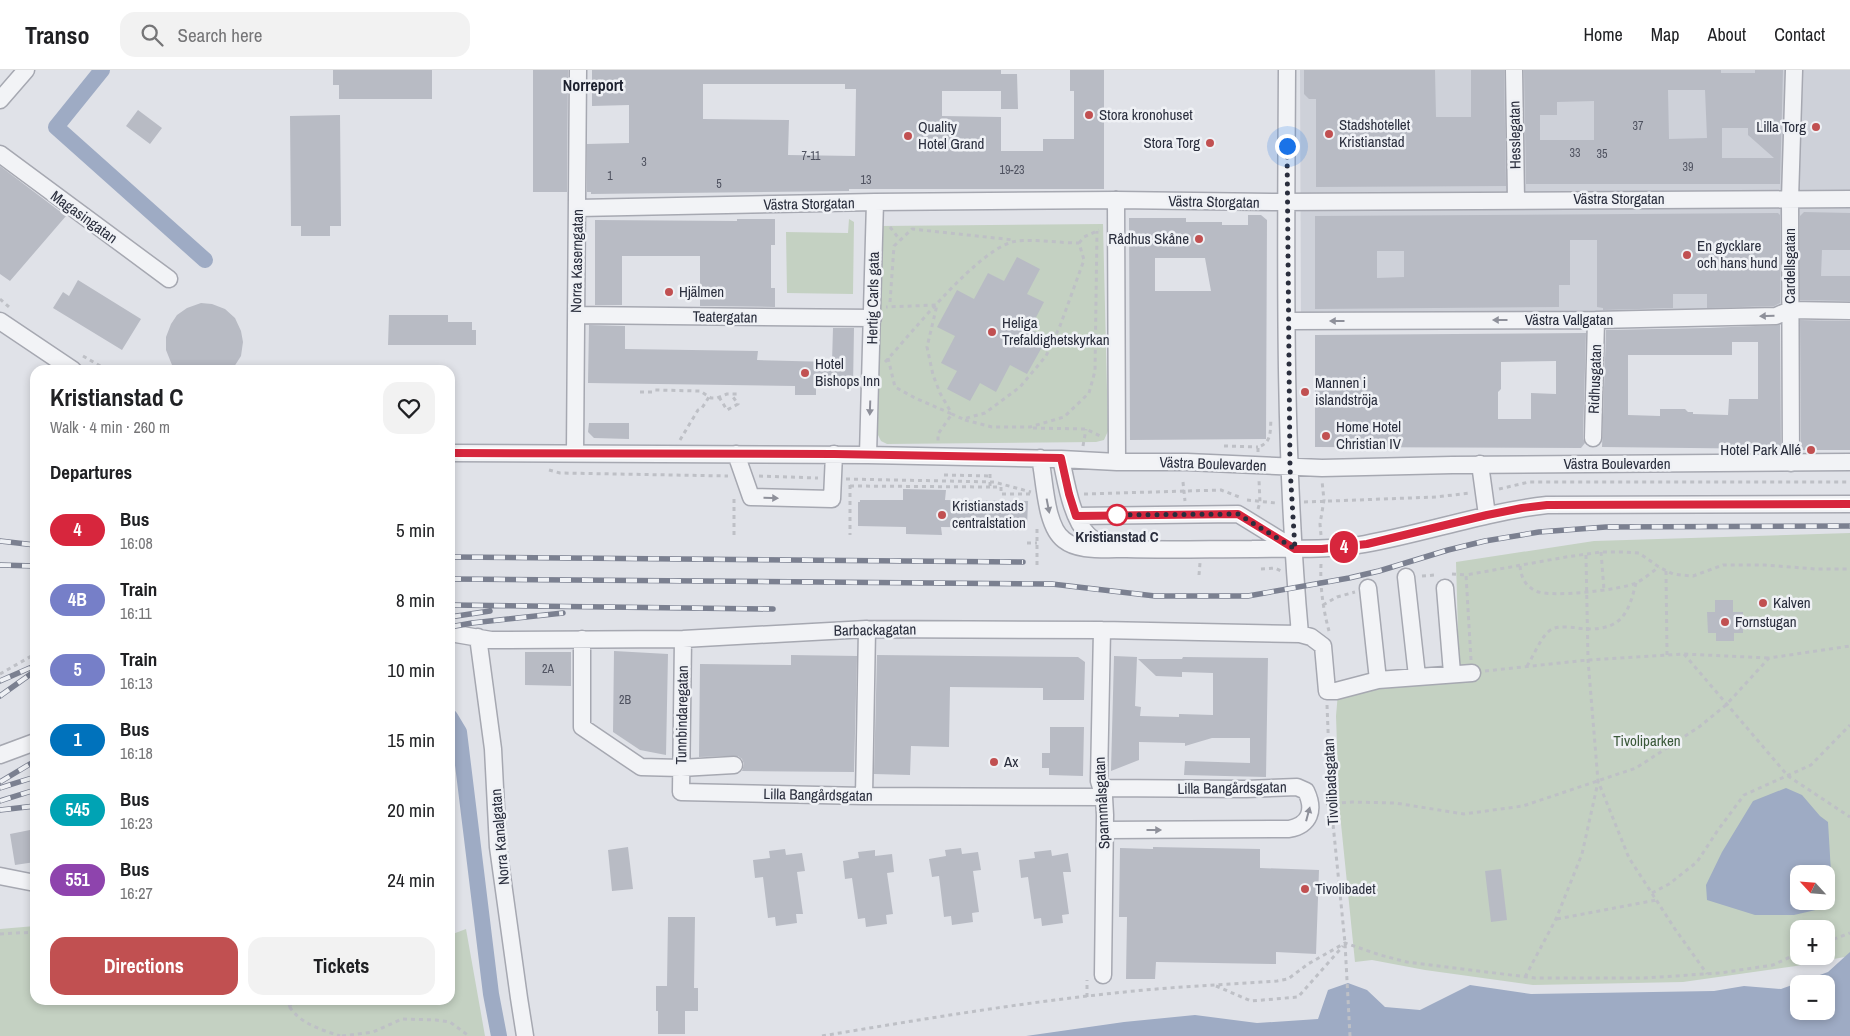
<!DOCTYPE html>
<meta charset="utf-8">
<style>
:root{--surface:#fff;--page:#f2f2f2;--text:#202124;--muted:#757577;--line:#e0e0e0;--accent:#c15051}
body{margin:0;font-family:"Archivo Narrow",sans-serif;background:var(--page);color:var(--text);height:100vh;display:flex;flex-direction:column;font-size:19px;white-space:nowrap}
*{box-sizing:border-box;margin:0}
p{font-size:16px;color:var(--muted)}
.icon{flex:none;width:28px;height:28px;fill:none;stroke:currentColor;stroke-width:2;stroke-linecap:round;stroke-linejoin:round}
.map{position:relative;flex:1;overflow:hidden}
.drawer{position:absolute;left:30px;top:295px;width:425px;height:640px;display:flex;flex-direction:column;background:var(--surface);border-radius:15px;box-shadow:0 2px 8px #0003}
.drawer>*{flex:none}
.badge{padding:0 10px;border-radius:16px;font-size:18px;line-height:32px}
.needle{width:32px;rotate:296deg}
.buttons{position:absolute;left:1790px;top:795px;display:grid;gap:10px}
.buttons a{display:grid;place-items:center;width:45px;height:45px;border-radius:10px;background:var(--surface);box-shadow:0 2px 8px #0003;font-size:25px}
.you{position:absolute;width:25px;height:25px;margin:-12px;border:4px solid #fff;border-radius:50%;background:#1a73e8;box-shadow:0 0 0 8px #1a73e833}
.map>.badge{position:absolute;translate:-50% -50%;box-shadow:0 0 0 2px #fff}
h2{padding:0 20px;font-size:19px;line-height:45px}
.round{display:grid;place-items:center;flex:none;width:52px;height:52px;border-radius:15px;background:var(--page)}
.summary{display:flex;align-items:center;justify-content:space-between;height:85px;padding:0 20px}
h1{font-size:24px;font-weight:800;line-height:38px}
.cta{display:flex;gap:10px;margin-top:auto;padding:10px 20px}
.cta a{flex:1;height:58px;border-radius:15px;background:var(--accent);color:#fff;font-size:20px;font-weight:800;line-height:58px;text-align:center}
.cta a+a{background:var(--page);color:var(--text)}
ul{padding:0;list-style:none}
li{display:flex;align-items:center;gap:15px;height:70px;padding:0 20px}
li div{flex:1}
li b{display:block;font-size:19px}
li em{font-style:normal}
li .badge{min-width:55px;font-weight:700;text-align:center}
header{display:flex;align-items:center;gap:30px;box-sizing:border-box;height:70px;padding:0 25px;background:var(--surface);border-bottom:1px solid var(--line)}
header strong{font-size:24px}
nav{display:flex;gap:28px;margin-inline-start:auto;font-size:18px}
.search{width:350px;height:45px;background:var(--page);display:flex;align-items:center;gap:12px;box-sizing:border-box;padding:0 18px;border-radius:15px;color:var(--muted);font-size:19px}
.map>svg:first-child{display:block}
.built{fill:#ced1d9}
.green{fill:#c4d1c2;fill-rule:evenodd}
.water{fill:#9eabc4;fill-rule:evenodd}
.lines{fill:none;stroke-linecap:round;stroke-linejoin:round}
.canal{stroke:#9eabc4;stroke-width:16}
.building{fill:#b8bbc4;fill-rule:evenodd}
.minor-casing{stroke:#a6a8b1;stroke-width:19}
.path{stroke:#bec0c6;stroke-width:3;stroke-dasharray:4 4;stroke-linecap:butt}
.minor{stroke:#f2f3f6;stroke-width:16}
.rail-casing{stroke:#7b8090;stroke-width:5.5}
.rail{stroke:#eff1f5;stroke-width:4;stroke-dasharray:11;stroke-linecap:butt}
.oneway{fill:#8e909a}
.line-casing{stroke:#fff;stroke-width:11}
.line{stroke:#d7263d;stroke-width:8}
.walk{stroke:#2a2e3d;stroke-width:5;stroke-dasharray:0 9}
.poi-dot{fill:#c15051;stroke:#eff1f5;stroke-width:2}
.stop-dot{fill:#fff;stroke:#d7263d;stroke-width:2.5}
.labels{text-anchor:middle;stroke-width:5;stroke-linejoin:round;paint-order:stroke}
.number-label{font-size:12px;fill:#4e515f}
.poi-label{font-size:15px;fill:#2a2e3d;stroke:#eff1f5;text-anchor:start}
.street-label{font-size:15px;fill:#2a2e3d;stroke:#eff1f5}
.stop-label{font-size:15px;font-weight:bold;fill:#2a2e3d;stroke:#eff1f5}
.park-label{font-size:15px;fill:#3a5839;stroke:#eff1f5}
.neighbourhood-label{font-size:16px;font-weight:bold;fill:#1c202e;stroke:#eff1f5}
</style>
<header>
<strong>Transo</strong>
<div class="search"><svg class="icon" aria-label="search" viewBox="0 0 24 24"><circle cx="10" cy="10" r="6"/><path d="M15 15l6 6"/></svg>Search here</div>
<nav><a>Home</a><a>Map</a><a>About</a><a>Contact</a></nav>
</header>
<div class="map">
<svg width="1850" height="966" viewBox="0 0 1850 966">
<rect width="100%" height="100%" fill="#e0e2e8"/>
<!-- built -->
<path class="built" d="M1300 0H1850V248L1301 251Z"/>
<!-- green -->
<path class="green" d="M849 149 854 152 853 224 787 223 786 162 848 163Z
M1103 154 1108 361 1104 370 1096 372 887 374 881 371 877 363 880 156Z
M1850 463V886L1796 896 1683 912 1533 915 1425 900 1372 890 1355 892 1339 734 1336 646 1339 611 1459 598 1456 492 1594 471ZM1799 804H1826V831H1799ZM1799 859H1826V886H1799Z
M35 856V930H450V865L466 859 485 966H0V859Z"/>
<!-- water -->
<path class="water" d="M1786 718 1802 725 1820 746 1828 752 1833 836 1794 845H1755L1707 830 1706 815 1722 782 1753 731ZM1799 804H1826V831H1799Z
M1850 882V966H1026L1124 952 1195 945 1257 953 1318 949 1328 920 1348 913 1367 920 1385 937 1420 940 1470 915 1531 924 1714 921 1744 916 1781 919 1828 902ZM1799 914H1826V941H1799Z"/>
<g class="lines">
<!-- canal -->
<path class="canal" d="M102 0 56 57 205 190
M450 647 459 662 491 924 499 966"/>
</g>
<!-- building -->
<path class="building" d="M333 0H432V29H339V15H333Z
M533 0H568L567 122H533Z
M592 0H1001V4H1017L1018 39H1001V21H942V46L1001 47V81H1043V69H1074V21H1070V0H1104V119H849V121L591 124V122H587V74L629 73V35L592 36ZM703 14H845V19H856L855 86 788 85 789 50 703 49Z
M1304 0H1435L1436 47H1471V0H1504L1506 116 1316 117V29H1309L1304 24Z
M1524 0H1721V3H1755V0H1783L1780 114H1526ZM1668 20H1705L1707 68 1669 69ZM1594 31V70H1540V45H1557V32ZM1722 58H1748V65L1774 88H1722Z
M138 40 162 58 150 74 126 56Z
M340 45 341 156H330V166H301V156H291L290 46Z
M0 96 66 146 10 211 0 204Z
M1804 142 1850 143V180H1822L1821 206H1850V231L1800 230V146Z
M1778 143 1780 145V233L1774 236 1707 238V224H1673V238L1603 240V238L1597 237V170H1570V215H1559V237L1315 239V146ZM1377 181H1404V207L1377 208Z
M1248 145H1261L1267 150 1266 369 1130 370 1129 148H1186V152H1222V155H1248ZM1155 188H1205L1211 221H1155Z
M737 149H775V175H771V218H775V237L700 236V186H622V235H595V150L737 151Z
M1017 187 1040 199 1027 224 1044 232 1030 259 1047 268 1027 304 1010 295 996 322 980 313 970 331 947 319 957 301 941 293 955 266 937 257 957 220 974 229 988 203 1004 211Z
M78 210 141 249 122 280 53 238 63 222 69 226Z
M201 233 212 234 225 239 235 248 241 261 243 272 241 286 232 300H177L172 295 166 280V267L171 254 177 245 187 238Z
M389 245H448V252H472V260H476V275H388Z
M1800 250 1850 251V380H1801Z
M589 255 625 256V279L758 281 757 290 832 292 833 258H854L853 317H816V325H795V316L588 313Z
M1780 255 1781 379 1602 377 1606 260 1707 258ZM1732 272H1758V329H1729L1728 345 1693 344V342H1688L1685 339H1660V346L1628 345V285H1732Z
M1586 263 1583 368 1585 373 1581 378 1315 377V265ZM1556 291V324L1531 323V349H1498V322L1501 319V292Z
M589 353H629V369L594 368 588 362Z
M903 419 946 420 945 430 1028 431 1027 458 941 457 942 465 906 464V457L858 456V432H860V430H903Z
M1715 530H1733V542H1743V563H1734V571H1716V563H1708L1707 542H1715Z
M614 581 668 584 666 685 640 680 613 662Z
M525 582H571V616L525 615Z
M791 585 857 586 854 702 742 701 744 694 742 689 738 686 699 687 700 594 791 595Z
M877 585 1078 587 1085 592 1084 630H1043V618L950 617 949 677 911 676 910 705 874 704Z
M1114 586 1137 587 1135 636 1141 637 1140 646 1179 647V644L1213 645V603L1182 602V607L1156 606 1138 589H1182L1183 587 1268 588 1266 707 1184 705 1185 691 1250 693V668H1212L1185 676V673L1139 672V690L1111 701Z
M1050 657H1084L1083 706 1049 705V698H1042V683H1050Z
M35 759V792L15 795 10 764Z
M628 777 633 819 612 821 608 780Z
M1153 777 1260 779V798L1319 800 1316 884 1276 882V894L1156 892 1155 909H1126L1127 847H1119L1120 778 1153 779Z
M961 778 962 784 978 782 981 800 973 801 979 842 972 843 973 852 952 855 951 846 944 847 939 806 932 807 929 789 946 786 945 780Z
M785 779 786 785 802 783 805 801 797 802 803 844H796L797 853 776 856 775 847 768 848 763 807 755 808 753 790 770 788 769 781Z
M875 780V786L892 784 894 802 887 803 893 844 886 845 887 854 866 857 865 848 858 849 852 808 845 809 843 791 859 788 858 782Z
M1051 780 1052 786 1068 783 1071 802H1063L1069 844 1062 845 1063 853 1042 856 1041 848 1034 849 1028 807 1021 808 1019 790 1035 788 1034 782Z
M1501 799 1507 850 1491 852 1485 801Z
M668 847H695L694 918H698V941H685V964H658V941H656V916H667Z"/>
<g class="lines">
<defs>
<path id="minor" d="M1287 0C1286 188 1283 377 1300 564
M1514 0 1516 130
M0 30 26 0
M0 84 169 209
M1116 130 1117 392
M578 138 875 132 1116 130 1275 132 1850 129
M576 245 873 248
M0 251 73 300
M1287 251 1596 250 1776 246 1790 240 1850 241
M1593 368 1596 250
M450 383 868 385 1061 389 1117 392H1187L1322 398 1452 395 1850 392
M575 383 578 0
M736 384 751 427 832 429 834 384
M868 385 875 132
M1040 388C1045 410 1045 456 1064 470 1069 474 1078 477 1085 478 1099 480 1113 479 1127 479 1168 480 1210 479 1252 479 1290 478 1327 481 1365 474 1426 463 1485 442 1547 435L1850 434
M1061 389C1066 411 1071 448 1088 465 1093 470 1101 474 1107 478
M1791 393 1790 129 1794 0
M1480 394 1487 445
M1076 446 1238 444 1295 479
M1406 507 1417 606
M1368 518 1378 610
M1445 518 1452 603
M1102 560 1099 711 1104 727 1105 745 1103 905
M450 563 491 570 683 569 867 559 1102 560 1300 564 1311 567 1323 576 1327 621H1336L1378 610 1472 603
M478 567 493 679 498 777 519 928 525 966
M582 569V657L641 697 681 698 734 695
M683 569 681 722 864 726 1104 727
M0 685 35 672
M1101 718 1246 719 1297 717 1306 721C1315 740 1310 755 1289 759L1105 760
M864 726 867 559
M0 806 35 813"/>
</defs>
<!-- minor casing -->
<use href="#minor" class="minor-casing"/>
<!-- path -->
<path class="path" d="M890 157 900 170
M1079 173 1084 167 1099 160
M0 229 9 237
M890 232 894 176 912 159 1014 170
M83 286 107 300
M888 288 895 317 915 328 952 344 938 364V371
M885 292C912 263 981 175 1017 171 1034 169 1061 173 1079 173L1084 190 1060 256 1046 286 1020 317 985 343 963 349 952 344 940 323 933 305 927 277 937 235 886 237
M640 322H652L655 320 700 321 711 328H717L727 324H738
M719 327 727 340 738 334 731 324
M965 350 992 357H1030L1064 347 1089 323 1095 301 1097 161
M1033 358 1086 359 1102 367
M680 370 698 340 702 338 709 327
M1083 376 1086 359
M1224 376 1258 377
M1258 382V377C1272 373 1270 361 1271 349
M549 400 560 403 728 406
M990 404V417H1001V424H1031
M944 405 990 406
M759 406 818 408
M846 409 994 412 1031 422
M1183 412 1185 431
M850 415V465
M850 416 990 417
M1499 419 1529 412H1850
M1084 424 1221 420 1242 428
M734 429V469
M1247 430 1276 433
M1304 432 1436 427 1470 423
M1258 439 1260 432 1259 410
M1321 465 1320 454 1324 430 1322 411
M1027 473H1037
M1601 482 1604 520
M1586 485 1588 590 1598 711 1629 788 1675 859 1707 904
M1321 494C1320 517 1323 539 1329 561
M1037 495V459
M1520 496C1521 507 1525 516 1536 521 1551 528 1620 520 1636 513 1644 509 1652 502 1659 497
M1261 499 1275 498 1281 501
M1666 501 1667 585
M1452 504 1466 505
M1199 505 1200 493
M1422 506 1435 505
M1323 535 1337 527 1355 522
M1684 584 1788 706 1850 747
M1471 590 1466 505 1566 487 1601 482H1623L1639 483 1659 497 1673 504 1681 505 1693 506 1723 495H1765L1816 499H1850
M1527 596C1533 587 1540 569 1548 562 1553 557 1559 557 1566 557 1574 557 1581 559 1589 559 1623 559 1629 541 1636 513
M1485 601 1588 590 1684 584 1769 588
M0 604 35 584
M1327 635 1331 734 1345 873 1350 966
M1326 734 1352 732 1395 733 1464 744 1523 736 1636 698 1699 657 1726 635 1769 588 1850 576
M1652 823 1669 814 1697 792 1718 760 1744 725 1811 695 1850 655
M1557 849 1656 830
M0 864 35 862
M1826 872 1850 863
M1525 907 1556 849 1582 784 1598 712
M1216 916 1251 931 1298 927 1343 876
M1087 927V910
M286 930C295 952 319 959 340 966
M288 936 306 931
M342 966 373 962 402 949 436 950 450 952 469 966
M822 966C929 948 1037 930 1145 920 1189 916 1233 914 1277 911L1288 909 1308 894 1345 873 1380 885 1407 892 1535 908H1644L1720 903 1773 895 1799 883"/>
<!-- minor -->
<use href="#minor" class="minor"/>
<defs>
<path id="rail" d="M0 471 35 475
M450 487 1023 492
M0 495 35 496
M450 509 1052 514 1155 526H1248L1349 508 1379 501 1448 480 1485 471 1539 462 1606 457 1850 456
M450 535 773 539
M450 547 490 541
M450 557 472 553 563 543
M0 611 32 597
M0 626 35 601
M0 712 35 691
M0 718 35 707
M0 731 35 720
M0 740 35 736"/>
</defs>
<!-- rail casing -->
<use href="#rail" class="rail-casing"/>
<!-- rail -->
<use href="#rail" class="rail"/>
</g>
<!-- one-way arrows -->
<defs><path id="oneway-solid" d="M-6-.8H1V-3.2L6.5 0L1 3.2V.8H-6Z" transform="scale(1.25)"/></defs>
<g class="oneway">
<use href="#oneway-solid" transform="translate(1767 246) rotate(178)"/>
<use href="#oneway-solid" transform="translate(1500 250) rotate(180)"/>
<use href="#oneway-solid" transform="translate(1337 251) rotate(180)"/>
<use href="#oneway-solid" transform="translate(870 338) rotate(92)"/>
<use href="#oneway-solid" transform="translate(771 428) rotate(1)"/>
<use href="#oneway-solid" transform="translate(1048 436) rotate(79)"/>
<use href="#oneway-solid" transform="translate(1308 744) rotate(-75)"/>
<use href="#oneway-solid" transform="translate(1154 760)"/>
</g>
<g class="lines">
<defs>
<path id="line" d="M450 383 834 384 1061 388 1069 424 1076 446 1238 444 1295 479H1322L1367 474 1487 445 1522 438 1547 435 1850 434"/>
</defs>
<!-- line casing -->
<use href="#line" class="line-casing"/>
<!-- line -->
<use href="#line" class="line"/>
<!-- walk -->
<path class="walk" d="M1117 445H1110L1238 444 1295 479 1290 398 1287 76"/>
</g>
<!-- markers -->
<g class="poi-dot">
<circle cx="1089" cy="45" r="5"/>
<circle cx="1816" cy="57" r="5"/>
<circle cx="1329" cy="64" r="5"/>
<circle cx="908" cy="66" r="5"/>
<circle cx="1210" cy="73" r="5"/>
<circle cx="1199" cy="169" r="5"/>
<circle cx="1687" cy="185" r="5"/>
<circle cx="669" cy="222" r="5"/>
<circle cx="992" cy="262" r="5"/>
<circle cx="805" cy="303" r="5"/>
<circle cx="1305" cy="322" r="5"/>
<circle cx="1326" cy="366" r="5"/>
<circle cx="1811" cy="380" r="5"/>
<circle cx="942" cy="445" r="5"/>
<circle cx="1763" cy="533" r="5"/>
<circle cx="1725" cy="552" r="5"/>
<circle cx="994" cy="692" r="5"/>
<circle cx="1305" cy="819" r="5"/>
</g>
<circle class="stop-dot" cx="1117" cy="445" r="10"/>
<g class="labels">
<!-- number labels -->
<g class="number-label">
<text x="1638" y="60">37</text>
<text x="1575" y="87">33</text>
<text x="1602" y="88">35</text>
<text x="811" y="90">7-11</text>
<text x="644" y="96">3</text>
<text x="1688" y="101">39</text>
<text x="1012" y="104">19-23</text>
<text x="610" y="110">1</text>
<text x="866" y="114">13</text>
<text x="719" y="118">5</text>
<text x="548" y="603">2A</text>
<text x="625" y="634">2B</text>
</g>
<!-- poi labels -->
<g class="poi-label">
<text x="1099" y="50">Stora kronohuset</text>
<text x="1339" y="60">Stadshotellet<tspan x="1339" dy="17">Kristianstad</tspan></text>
<text x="918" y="62">Quality<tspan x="918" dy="17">Hotel Grand</tspan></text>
<text x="1806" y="62" text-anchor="end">Lilla Torg</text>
<text x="1200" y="78" text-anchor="end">Stora Torg</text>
<text x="1189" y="174" text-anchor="end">Rådhus Skåne</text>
<text x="1697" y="181">En gycklare<tspan x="1697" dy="17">och hans hund</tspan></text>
<text x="679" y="227">Hjälmen</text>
<text x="1002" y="258">Heliga<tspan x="1002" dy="17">Trefaldighetskyrkan</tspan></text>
<text x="815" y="299">Hotel<tspan x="815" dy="17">Bishops Inn</tspan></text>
<text x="1315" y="318">Mannen i<tspan x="1315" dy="17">islandströja</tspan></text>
<text x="1336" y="362">Home Hotel<tspan x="1336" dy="17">Christian IV</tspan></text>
<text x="1801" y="385" text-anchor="end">Hotel Park Allé</text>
<text x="952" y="441">Kristianstads<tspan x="952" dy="17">centralstation</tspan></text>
<text x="1773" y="538">Kalven</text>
<text x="1735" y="557">Fornstugan</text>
<text x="1004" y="697">Ax</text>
<text x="1315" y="824">Tivolibadet</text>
</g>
<!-- street labels -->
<g class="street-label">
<text transform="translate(1515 65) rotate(-91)" y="5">Hesslegatan</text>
<text x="1619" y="134">Västra Storgatan</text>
<text transform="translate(1214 132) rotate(1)" y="5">Västra Storgatan</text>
<text transform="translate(809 134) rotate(-1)" y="5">Västra Storgatan</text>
<text transform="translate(84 147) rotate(36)" y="5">Magasingatan</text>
<text transform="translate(577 191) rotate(-89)" y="5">Norra Kaserngatan</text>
<text transform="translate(1790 196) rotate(-90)" y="5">Cardellsgatan</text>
<text transform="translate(873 228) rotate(-89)" y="5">Hertig Carls gata</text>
<text transform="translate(725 247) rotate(1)" y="5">Teatergatan</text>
<text x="1569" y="255">Västra Vallgatan</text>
<text transform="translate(1595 309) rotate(-88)" y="5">Ridhusgatan</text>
<text transform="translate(1213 394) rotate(2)" y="5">Västra Boulevarden</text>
<text x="1617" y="399">Västra Boulevarden</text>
<text transform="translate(875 560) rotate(-1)" y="5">Barbackagatan</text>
<text transform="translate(682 645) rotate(-89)" y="5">Tunnbindaregatan</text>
<text transform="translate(1331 712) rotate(-93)" y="5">Tivolibadsgatan</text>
<text transform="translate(1232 718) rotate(-1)" y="5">Lilla Bangårdsgatan</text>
<text transform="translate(818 725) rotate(1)" y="5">Lilla Bangårdsgatan</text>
<text transform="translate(1102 733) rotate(-93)" y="5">Spannmålsgatan</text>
<text transform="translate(500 767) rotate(-95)" y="5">Norra Kanalgatan</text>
</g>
<!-- stop labels -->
<g class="stop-label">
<text x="1117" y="472">Kristianstad C</text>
</g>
<!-- park labels -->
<g class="park-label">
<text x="1647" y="676">Tivoliparken</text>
</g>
<!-- neighbourhood labels -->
<g class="neighbourhood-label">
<text x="593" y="21">Norreport</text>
</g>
</g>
</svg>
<div class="buttons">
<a><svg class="needle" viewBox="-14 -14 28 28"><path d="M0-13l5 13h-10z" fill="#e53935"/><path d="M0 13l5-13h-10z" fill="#757577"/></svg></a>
<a>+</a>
<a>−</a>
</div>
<div class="you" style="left:1287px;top:76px"></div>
<b class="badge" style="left:1344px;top:477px;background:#d7263d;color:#fff">4</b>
<section class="drawer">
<div class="summary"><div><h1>Kristianstad C</h1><p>Walk · 4 min · 260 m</p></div><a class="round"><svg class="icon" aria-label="heart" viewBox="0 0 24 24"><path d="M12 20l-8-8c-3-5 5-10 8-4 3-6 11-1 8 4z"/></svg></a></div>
<h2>Departures</h2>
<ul>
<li><span class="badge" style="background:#d7263d;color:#fff">4</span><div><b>Bus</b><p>16:08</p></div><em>5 min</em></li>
<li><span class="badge" style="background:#767fc8;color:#fff">4B</span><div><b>Train</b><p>16:11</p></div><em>8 min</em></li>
<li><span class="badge" style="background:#767fc8;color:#fff">5</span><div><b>Train</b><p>16:13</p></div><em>10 min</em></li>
<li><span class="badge" style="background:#0072bc;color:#fff">1</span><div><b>Bus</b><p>16:18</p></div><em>15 min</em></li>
<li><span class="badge" style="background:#00a3b4;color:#fff">545</span><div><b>Bus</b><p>16:23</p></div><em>20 min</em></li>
<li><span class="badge" style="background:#8e44ad;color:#fff">551</span><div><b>Bus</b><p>16:27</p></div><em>24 min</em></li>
</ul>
<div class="cta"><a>Directions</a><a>Tickets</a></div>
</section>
</div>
